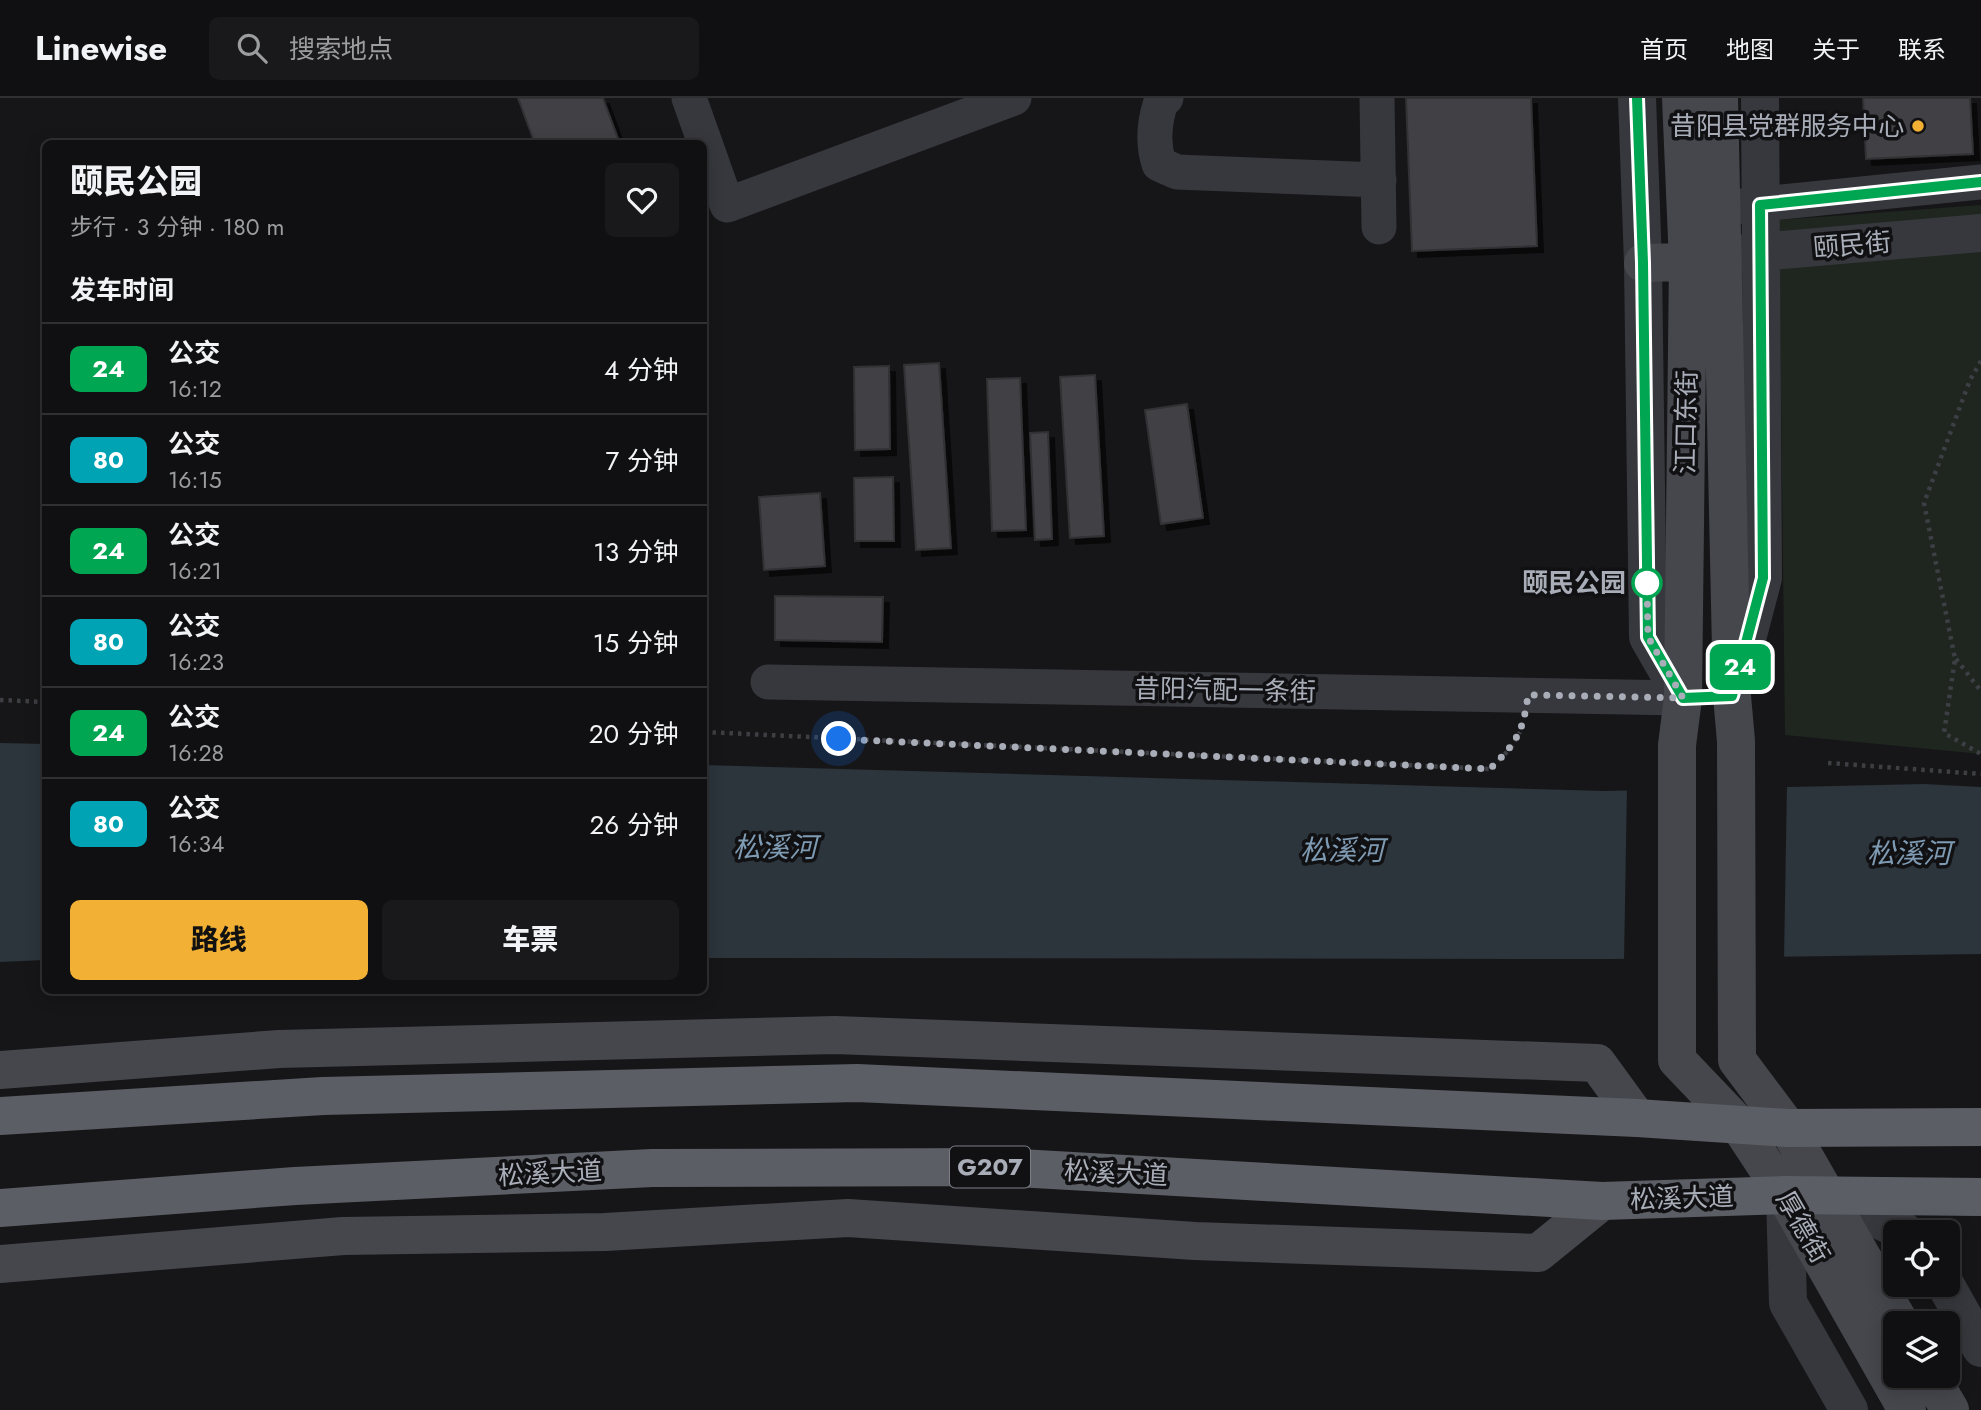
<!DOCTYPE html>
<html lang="zh">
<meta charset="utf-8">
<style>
:root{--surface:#101012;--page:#19191b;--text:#f1f3f6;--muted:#9c9d9f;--line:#303032;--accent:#f2b134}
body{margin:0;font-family:Jost,"Noto Sans SC",sans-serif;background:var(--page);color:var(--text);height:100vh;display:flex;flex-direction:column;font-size:26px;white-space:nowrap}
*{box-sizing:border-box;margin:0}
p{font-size:23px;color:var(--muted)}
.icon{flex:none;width:38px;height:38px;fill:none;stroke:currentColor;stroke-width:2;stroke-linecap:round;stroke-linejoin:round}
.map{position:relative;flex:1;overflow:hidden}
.details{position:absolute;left:42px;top:42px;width:665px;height:854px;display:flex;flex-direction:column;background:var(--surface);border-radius:10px;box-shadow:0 4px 18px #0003,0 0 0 2px var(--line)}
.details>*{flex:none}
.badge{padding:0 14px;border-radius:10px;font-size:24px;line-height:46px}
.fabs{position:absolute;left:1883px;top:1122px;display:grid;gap:14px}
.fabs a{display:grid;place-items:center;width:77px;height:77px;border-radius:10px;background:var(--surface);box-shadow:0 4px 18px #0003,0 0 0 2px var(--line);font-size:35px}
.you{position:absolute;width:35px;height:35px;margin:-18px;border:5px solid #fff;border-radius:50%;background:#1a73e8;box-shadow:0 0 0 10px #1a73e833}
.map>.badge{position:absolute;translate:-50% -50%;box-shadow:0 0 0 4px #fff}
h2{padding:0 28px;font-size:26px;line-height:63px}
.round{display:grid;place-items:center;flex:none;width:74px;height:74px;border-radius:10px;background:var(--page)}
.headline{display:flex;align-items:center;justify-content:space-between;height:119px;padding:0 28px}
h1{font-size:33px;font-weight:800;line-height:52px}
.button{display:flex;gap:14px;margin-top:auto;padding:14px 28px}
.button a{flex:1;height:80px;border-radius:10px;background:var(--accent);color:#111;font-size:28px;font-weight:800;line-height:80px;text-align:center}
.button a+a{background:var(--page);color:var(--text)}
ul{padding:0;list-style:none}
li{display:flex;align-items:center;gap:21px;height:91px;padding:0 28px;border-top:2px solid var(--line)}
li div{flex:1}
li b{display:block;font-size:26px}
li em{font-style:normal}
li .badge{min-width:77px;font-weight:700;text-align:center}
header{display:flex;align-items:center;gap:42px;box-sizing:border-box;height:98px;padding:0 35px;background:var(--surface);border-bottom:2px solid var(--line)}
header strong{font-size:33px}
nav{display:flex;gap:38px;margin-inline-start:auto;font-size:24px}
.search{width:490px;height:63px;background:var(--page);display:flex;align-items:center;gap:18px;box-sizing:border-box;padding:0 24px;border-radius:10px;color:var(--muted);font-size:26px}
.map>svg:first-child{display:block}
.green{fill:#1e261f}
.water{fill:#2c353c}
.pier{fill:#161618}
.building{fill:#404145;stroke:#303034;stroke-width:2;filter:url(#shadow)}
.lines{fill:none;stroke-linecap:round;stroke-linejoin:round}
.path{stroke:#3d3f44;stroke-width:4.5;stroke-dasharray:3.5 5;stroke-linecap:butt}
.minor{stroke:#37383d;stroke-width:35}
.tertiary{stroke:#37383d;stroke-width:38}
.secondary{stroke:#45474d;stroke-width:38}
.trunk{stroke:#5b5e65;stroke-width:38}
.line-casing{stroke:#fff;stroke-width:16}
.line{stroke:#00a651;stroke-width:10}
.walk{stroke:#a8adb8;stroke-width:7;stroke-dasharray:0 12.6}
.poi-dot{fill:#f2b134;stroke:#111113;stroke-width:2.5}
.stop-dot{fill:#fff;stroke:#00a651;stroke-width:3.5}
.labels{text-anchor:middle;stroke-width:7;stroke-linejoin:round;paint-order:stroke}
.shield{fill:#111113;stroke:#7b7e86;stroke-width:2}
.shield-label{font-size:24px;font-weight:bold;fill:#a8adb8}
.poi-label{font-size:26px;fill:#a8adb8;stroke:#111113;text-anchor:end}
.street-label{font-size:26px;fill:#a8adb8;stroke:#111113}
.stop-label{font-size:26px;font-weight:bold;fill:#a8adb8;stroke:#111113;text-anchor:end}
.water-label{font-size:28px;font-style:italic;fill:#7f9bb3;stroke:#111113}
</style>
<header>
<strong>Linewise</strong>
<div class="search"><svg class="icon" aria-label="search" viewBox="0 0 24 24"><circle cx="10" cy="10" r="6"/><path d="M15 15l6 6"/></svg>搜索地点</div>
<nav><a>首页</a><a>地图</a><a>关于</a><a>联系</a></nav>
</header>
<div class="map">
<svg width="1981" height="1312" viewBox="0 0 1981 1312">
<defs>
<filter id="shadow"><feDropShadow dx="6" dy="6" stdDeviation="0" flood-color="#0009"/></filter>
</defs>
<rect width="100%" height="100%" fill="#161618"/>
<!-- green -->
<path class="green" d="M1981 107V656L1785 637 1779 122Z"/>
<!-- water -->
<path class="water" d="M0 645 45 646V862L0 864Z
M704 667 1605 693 1924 686 1981 689V856L1614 861 704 860Z"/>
<!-- pier -->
<path class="pier" d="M1787 685 1784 862 1624 864 1627 689Z"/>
<!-- building -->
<path class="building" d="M518 0H603L620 46H535Z
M1406 0H1531L1537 148 1412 153Z
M1863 0H1970L1973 56 1866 61Z
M939 265 951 450 916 452 904 267Z
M889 268 890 351 855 352 854 269Z
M1095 277 1104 438 1070 440 1060 279Z
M1020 280 1026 432 992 433 987 281Z
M1187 306 1203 420 1161 426 1145 312Z
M1048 334 1052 441 1035 442 1030 335Z
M893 379 894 443H855L854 380Z
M820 395 825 468 764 472 759 399Z
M775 498 883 499 882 544 775 542Z"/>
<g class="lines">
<!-- path -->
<path class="path" d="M1981 263 1970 282 1924 405 1955 561 1944 635 1981 656
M1956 561 1981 593
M0 602 46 604
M704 634 1490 671 1511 650 1520 634
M1828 665 1981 676"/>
<!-- minor -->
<path class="minor" d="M689 0 727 107 1014 0
M1166 0 1162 1C1154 23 1152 44 1159 66L1177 74 1379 82
M1377 0 1379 129
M1732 109 1981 84
M768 584 1683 600"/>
<!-- tertiary -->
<path class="tertiary" d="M1637 0 1643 165 1648 539 1683 600
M1735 156 1981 135
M1736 583 1763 480 1760 0
M1785 1097 1788 1205 1849 1312
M1829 1099 1905 1134
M1945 1186 1981 1250"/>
<!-- secondary -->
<path class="secondary" d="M1681 0 1688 164 1683 600 1677 647V962L1739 1027 1785 1097 1907 1312
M1719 0 1732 598 1736 643 1737 962 1788 1030 1900 1225
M1643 165 1688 164
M0 972 279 951 835 937 1597 965 1637 1020
M0 1166 343 1138 605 1134 848 1120 1195 1143 1538 1155 1602 1103
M1930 1278 1950 1312"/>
<!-- trunk -->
<path class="trunk" d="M0 1018 323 998 857 985 1637 1020 1788 1030 1981 1029
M0 1110 295 1088 652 1070 1000 1069 1602 1103 1785 1097 1981 1099"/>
</g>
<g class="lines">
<defs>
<path id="line" d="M1637 0 1643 165 1648 539 1683 600 1732 598 1763 480 1760 107 1981 84"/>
</defs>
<!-- line casing -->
<use href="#line" class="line-casing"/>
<!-- line -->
<use href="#line" class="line"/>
<!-- walk -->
<path class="walk" d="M839 641 1490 671C1517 644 1523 634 1528 597L1683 600 1648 539 1647 485"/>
</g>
<!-- markers -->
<circle class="poi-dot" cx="1918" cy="28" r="7"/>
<circle class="stop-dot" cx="1647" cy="485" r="14"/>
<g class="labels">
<!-- shield labels -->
<rect class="shield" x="950" y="1048.5" width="80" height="41" rx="5"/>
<g class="shield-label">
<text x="990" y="1077">G207</text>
</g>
<!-- poi labels -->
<g class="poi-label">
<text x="1904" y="37">昔阳县党群服务中心</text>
</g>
<!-- street labels -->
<g class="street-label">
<text transform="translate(1852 147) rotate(-5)" y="9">颐民街</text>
<text transform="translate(1686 324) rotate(-89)" y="9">江口东街</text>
<text transform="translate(1225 592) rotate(1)" y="9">昔阳汽配一条街</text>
<text transform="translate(550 1075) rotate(-3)" y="9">松溪大道</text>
<text transform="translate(1116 1075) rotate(3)" y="9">松溪大道</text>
<text transform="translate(1682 1100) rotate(-2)" y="9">松溪大道</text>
<text transform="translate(1803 1129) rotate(60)" y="9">厚德街</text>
</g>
<!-- stop labels -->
<g class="stop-label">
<text x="1626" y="494">颐民公园</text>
</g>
<!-- water labels -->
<g class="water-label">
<text x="775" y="759">松溪河</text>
<text x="1342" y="762">松溪河</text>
<text x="1909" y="765">松溪河</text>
</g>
</g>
</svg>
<div class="fabs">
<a><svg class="icon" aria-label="locate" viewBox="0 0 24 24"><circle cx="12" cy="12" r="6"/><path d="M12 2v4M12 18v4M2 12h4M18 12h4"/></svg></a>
<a><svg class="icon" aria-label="layers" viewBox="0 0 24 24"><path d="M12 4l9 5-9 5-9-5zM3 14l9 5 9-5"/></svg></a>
</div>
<div class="you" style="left:839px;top:641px"></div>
<b class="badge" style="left:1740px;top:569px;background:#00a651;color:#fff">24</b>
<section class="details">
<div class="headline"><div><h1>颐民公园</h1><p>步行 · 3 分钟 · 180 m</p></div><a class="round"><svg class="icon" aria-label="heart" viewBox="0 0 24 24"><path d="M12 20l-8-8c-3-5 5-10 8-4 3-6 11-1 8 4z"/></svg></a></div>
<h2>发车时间</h2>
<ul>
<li><span class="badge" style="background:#00a651;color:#fff">24</span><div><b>公交</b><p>16:12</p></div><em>4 分钟</em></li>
<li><span class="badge" style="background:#00a3b4;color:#fff">80</span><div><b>公交</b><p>16:15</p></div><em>7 分钟</em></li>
<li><span class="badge" style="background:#00a651;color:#fff">24</span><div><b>公交</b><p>16:21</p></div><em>13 分钟</em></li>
<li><span class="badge" style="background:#00a3b4;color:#fff">80</span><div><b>公交</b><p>16:23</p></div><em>15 分钟</em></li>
<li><span class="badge" style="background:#00a651;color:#fff">24</span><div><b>公交</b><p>16:28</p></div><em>20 分钟</em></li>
<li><span class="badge" style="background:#00a3b4;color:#fff">80</span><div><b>公交</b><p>16:34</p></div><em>26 分钟</em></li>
</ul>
<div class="button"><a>路线</a><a>车票</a></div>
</section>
</div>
